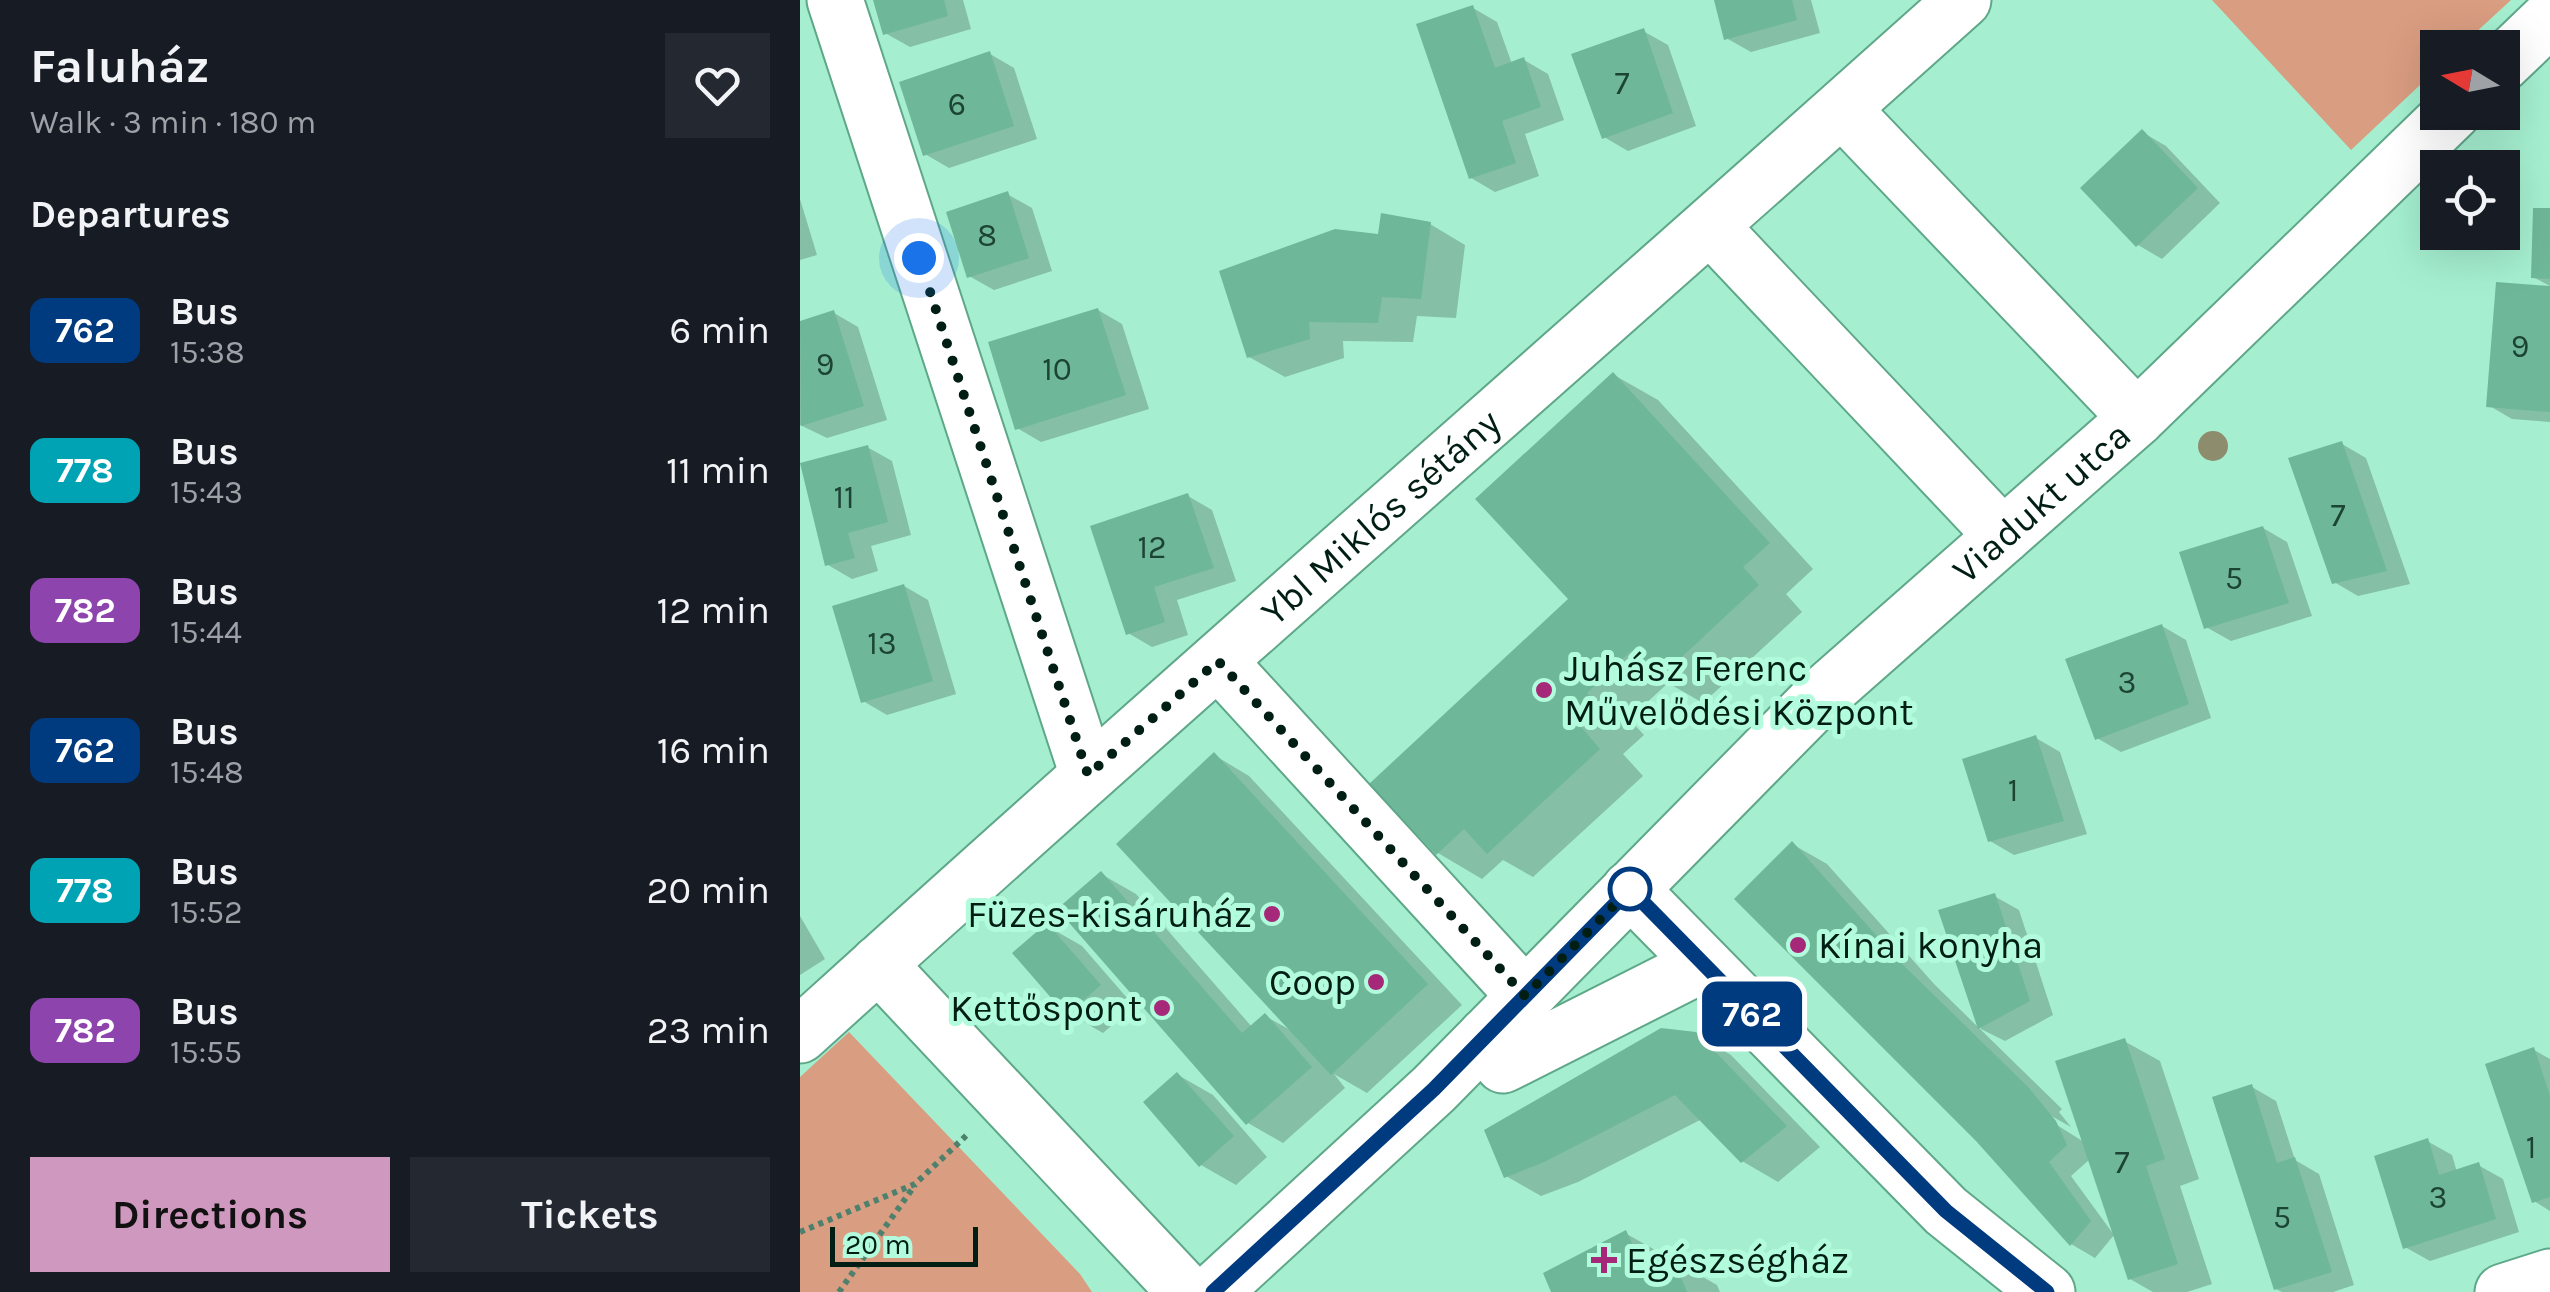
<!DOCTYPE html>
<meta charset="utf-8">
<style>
:root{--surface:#171b24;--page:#242831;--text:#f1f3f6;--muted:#9ea1a6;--accent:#cf98be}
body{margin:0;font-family:Karla,sans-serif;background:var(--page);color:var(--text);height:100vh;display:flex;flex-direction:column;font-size:38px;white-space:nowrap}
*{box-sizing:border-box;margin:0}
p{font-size:32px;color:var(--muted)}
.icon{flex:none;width:55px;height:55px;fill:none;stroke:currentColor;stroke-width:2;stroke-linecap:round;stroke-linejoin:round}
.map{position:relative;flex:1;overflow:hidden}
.details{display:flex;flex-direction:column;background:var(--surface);width:800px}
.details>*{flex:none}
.badge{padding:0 20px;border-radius:15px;font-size:35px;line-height:65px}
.needle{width:65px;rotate:280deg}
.tools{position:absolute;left:1620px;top:30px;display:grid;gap:20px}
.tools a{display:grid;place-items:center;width:100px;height:100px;border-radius:0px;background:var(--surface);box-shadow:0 10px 40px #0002;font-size:50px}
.scale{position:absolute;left:30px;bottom:25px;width:148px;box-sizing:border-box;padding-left:10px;border:5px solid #001e13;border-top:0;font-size:28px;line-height:35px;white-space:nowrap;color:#001e13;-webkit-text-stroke:8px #b2fcdd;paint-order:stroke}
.you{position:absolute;width:50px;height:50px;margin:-25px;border:8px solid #fff;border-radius:50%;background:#1a73e8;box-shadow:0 0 0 15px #1a73e833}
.map>.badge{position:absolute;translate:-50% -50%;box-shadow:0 0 0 5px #fff}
h2{padding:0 30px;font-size:38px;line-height:90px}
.round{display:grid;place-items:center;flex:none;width:105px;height:105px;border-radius:0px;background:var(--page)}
.summary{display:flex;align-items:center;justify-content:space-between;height:170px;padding:0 30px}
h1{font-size:48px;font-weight:700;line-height:75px}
.button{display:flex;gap:20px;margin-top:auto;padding:20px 30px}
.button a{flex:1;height:115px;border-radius:0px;background:var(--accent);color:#111;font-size:40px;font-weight:700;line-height:115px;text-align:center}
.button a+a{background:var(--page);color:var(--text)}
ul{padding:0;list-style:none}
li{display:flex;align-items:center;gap:30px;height:140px;padding:0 30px}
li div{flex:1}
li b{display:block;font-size:38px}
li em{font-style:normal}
li .badge{min-width:110px;font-weight:700;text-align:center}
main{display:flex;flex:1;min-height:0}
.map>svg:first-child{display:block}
.green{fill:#d99d81}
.shadow{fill:#0003}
.building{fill:#6fb799}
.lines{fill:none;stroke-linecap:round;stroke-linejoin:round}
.minor-casing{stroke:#5fa789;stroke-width:59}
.path{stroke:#4e816d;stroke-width:6;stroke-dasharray:5 5;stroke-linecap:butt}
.minor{stroke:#fff;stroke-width:55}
.tree{fill:#8d8d6e}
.line-casing{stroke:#fff;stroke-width:22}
.line{stroke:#003b80;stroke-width:15}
.walk{stroke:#001e13;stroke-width:10;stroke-dasharray:0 18}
.poi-dot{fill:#a62879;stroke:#b2fcdd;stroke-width:4}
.stop-dot{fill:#fff;stroke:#003b80;stroke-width:5}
.labels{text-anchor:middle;stroke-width:10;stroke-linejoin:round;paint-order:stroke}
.number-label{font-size:32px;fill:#1c4434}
.street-label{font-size:38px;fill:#001e13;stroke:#b2fcdd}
.poi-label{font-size:38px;fill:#001e13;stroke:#b2fcdd;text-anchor:start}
</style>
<main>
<section class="details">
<div class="summary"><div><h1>Faluház</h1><p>Walk · 3 min · 180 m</p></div><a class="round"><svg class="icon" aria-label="heart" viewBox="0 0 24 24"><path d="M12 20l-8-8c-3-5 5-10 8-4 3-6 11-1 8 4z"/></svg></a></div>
<h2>Departures</h2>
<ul>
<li><span class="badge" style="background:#003b80;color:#fff">762</span><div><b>Bus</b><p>15:38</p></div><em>6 min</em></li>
<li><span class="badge" style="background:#00a3b4;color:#fff">778</span><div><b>Bus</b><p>15:43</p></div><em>11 min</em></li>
<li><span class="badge" style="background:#8e44ad;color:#fff">782</span><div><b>Bus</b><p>15:44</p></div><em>12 min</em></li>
<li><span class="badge" style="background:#003b80;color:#fff">762</span><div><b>Bus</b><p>15:48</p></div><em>16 min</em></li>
<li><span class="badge" style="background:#00a3b4;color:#fff">778</span><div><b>Bus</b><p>15:52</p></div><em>20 min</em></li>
<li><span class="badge" style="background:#8e44ad;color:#fff">782</span><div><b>Bus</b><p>15:55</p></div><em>23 min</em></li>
</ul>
<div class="button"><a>Directions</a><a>Tickets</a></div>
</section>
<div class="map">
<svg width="1750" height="1292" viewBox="0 0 1750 1292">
<rect width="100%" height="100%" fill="#a5efd0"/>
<!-- green -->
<path class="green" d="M1412 0H1711L1660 47 1638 48 1637 69 1551 150Z
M49 1032 280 1274 292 1292H0V1077Z"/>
<!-- shadow -->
<path class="shadow" d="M76 0H163L171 29 110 47 85 33Z
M916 0H1011L1020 33 951 52 926 38Z
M673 8 697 22 712 64 724 60 748 74 764 120 725 134 739 176 695 192 671 178Z
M843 31 868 45 896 126 828 151 804 137Z
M190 54 214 68 237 139 149 168 125 154Z
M1342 132 1366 146 1420 203 1362 259 1338 245Z
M207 194 232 208 252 271 194 290 169 276Z
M0 199 17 255 0 260Z
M1750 211V286L1733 277Z
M630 224 665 245 656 318 617 316 613 342 543 341 544 358 485 377 449 357 581 237Z
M1750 289V422L1712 419 1688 405Z
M298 310 322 324 349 409 241 442 217 428Z
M34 313 58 327 87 420 27 438 0 425V323Z
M814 375 858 400 1013 569 986 594 1002 612 903 703 868 683 829 719 844 735 823 754 843 776 733 877 703 860 682 879 638 853 772 600Z
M1542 444 1566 458 1610 584 1558 596 1534 582Z
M67 447 92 461 111 535 71 546 78 571 52 579 28 565Z
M388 496 412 510 436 581 377 600 388 635 352 647 328 633Z
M1463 528 1487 542 1512 616 1431 641 1406 627Z
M104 586 128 600 156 694 87 715 63 701Z
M1362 626 1386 640 1411 718 1321 752 1297 738Z
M1236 738 1260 752 1287 834 1214 855 1190 841Z
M414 755 449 776 662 1005 567 1093 534 1074 545 1088 483 1143 448 1123 301 874 336 894 452 1027 465 1016 492 1031Z
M992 844 1027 864 1135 985 1262 1109 1259 1112 1271 1127 1246 1113 1244 1117 1284 1142 1324 1041 1360 1061 1399 1179 1380 1186 1412 1284 1387 1292H1353L1330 1279 1290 1159 1271 1176 1314 1235 1295 1258 1271 1244Z
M1194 896 1219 910 1253 1015 1205 1041 1181 1029 1141 912Z
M0 916 25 959 0 975Z
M247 926 282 946 334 1006 303 1033 268 1013Z
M895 1034 931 1055 1020 1147 978 1182 942 1161 902 1119 778 1182 741 1196 706 1176Z
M1734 1050 1750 1059V1211L1734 1201Z
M378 1075 413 1095 467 1157 436 1185 401 1165Z
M1452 1087 1476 1101 1495 1160 1519 1174 1554 1285 1533 1292H1482L1476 1289Z
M1627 1141 1652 1155 1657 1172 1678 1165 1703 1179 1719 1232 1630 1261 1605 1247Z
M825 1233 917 1285 920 1292H753Z"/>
<!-- building -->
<path class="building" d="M73 0H144L148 16 83 35Z
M914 0H992L997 20 924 40Z
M673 5 695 68 724 57 741 107 702 121 716 163 669 179 616 24Z
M844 28 873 113 802 139 771 54Z
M190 51 214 126 123 156 99 82Z
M1342 129 1398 188 1336 247 1280 188Z
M208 191 229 258 167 278 146 212Z
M1733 208H1750V279L1731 278Z
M581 213 631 222 621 299 582 297 578 323 509 322 510 339 447 358 419 271 535 229 578 234Z
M1696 282 1750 286V412L1686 407Z
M298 308 326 395 215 430 188 342Z
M34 310 64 406 1 426 0 321Z
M813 372 970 543 943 567 959 585 857 680 831 651 787 693 801 708 781 727 800 749 687 854 664 829 636 855 569 784 768 599 675 499Z
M1542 441 1587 571 1532 584 1488 458Z
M68 445 88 522 48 533 55 558 25 566 0 463Z
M388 493 414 568 354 587 365 622 326 635 290 526Z
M1463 526 1489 603 1404 629 1379 552Z
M104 584 133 681 61 703 32 606Z
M1362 624 1389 704 1295 740 1265 659Z
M1236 735 1264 821 1188 842 1162 759Z
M414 752 628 984 531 1075 316 844Z
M992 841 1100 962 1228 1087 1256 1121 1267 1145 1249 1162 1291 1221 1270 1246 1176 1141 934 899Z
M301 871 442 1033 465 1013 512 1067 446 1125 257 909Z
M1195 893 1230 1001 1178 1029 1138 910Z
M247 923 301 985 266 1015 212 953Z
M861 1028 896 1032 987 1126 941 1163 875 1095 742 1163 704 1178 684 1130Z
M1325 1038 1365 1159 1346 1166 1378 1264 1328 1280 1255 1061Z
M1734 1047 1750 1096V1197L1732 1203 1685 1064Z
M377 1072 434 1136 399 1167 343 1102Z
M1452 1084 1477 1163 1495 1157 1532 1272 1474 1290 1412 1097Z
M1628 1138 1639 1175 1679 1162 1696 1219 1603 1249 1574 1156Z
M826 1230 841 1264 873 1257 887 1292H751L743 1273Z"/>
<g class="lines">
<defs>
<g id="minor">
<path d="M35 0 288 775"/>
<path d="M1702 64 1750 18"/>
<path d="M1042 109 1337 418"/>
<path d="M911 227 1203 536"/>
<path d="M418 661 725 996"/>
<path d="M830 889 1146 1211 1247 1292"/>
<path d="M78 964 386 1292"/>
<path id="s1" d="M0 1035C384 686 776 347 1163 0"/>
<path d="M686 1036 703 1065 903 964"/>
<path id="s2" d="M413 1292 634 1089 1020 697 1337 418 1653 112"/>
<path d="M1703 1292 1750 1277"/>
</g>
</defs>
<!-- minor casing -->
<use href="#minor" class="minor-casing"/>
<!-- path -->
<path class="path" d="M0 1232 115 1184 169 1133
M39 1292 115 1185"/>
<!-- minor -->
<use href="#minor" class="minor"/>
</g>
<!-- trees -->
<circle class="tree" cx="1413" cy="446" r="15"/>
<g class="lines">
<defs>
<path id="line" d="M413 1292 634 1089 830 889 1146 1211 1247 1292"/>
</defs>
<!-- line casing -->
<use href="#line" class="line-casing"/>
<!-- line -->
<use href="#line" class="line"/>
<!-- walk -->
<path class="walk" d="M119 258 288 775 418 661 725 996 830 889"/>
</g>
<!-- markers -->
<g class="poi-dot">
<circle cx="744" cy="690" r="10"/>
<circle cx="472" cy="914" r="10"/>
<circle cx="998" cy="945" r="10"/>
<circle cx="576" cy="982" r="10"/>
<circle cx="362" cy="1008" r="10"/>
<path d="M799 1245h10v10h10v10h-10v10h-10v-10h-10v-10h10z"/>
</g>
<circle class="stop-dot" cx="830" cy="889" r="20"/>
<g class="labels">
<!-- number labels -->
<g class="number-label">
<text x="822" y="94">7</text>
<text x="157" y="115">6</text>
<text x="187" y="246">8</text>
<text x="1720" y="357">9</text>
<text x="25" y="375">9</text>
<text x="257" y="380">10</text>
<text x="44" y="508">11</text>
<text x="1538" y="526">7</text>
<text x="352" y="558">12</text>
<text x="1434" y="589">5</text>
<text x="82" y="654">13</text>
<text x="1327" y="693">3</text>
<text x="1213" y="801">1</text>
<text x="1731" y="1158">1</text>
<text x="1322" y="1173">7</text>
<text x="1638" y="1208">3</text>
<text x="1482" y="1228">5</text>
</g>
<!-- street labels -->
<g class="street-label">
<text dy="13" stroke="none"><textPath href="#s2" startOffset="1145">Viadukt utca</textPath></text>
<text dy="13" stroke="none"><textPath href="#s1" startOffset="778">Ybl Miklós sétány</textPath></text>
</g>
<!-- poi labels -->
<g class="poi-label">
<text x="764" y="681">Juhász Ferenc<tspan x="764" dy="44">Művelődési Központ</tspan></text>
<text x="452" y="927" text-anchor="end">Füzes-kisáruház</text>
<text x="1018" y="958">Kínai konyha</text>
<text x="556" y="995" text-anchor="end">Coop</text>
<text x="342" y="1021" text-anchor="end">Kettőspont</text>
<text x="826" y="1273">Egészségház</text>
</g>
</g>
</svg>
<div class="tools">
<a><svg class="needle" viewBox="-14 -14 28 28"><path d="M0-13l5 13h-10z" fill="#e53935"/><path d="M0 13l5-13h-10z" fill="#9ea1a6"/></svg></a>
<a><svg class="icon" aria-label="locate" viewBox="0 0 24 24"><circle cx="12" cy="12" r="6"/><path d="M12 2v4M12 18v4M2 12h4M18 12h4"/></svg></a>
</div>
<div class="scale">20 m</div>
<div class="you" style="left:119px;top:258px"></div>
<b class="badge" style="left:952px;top:1014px;background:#003b80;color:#fff">762</b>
</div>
</main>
